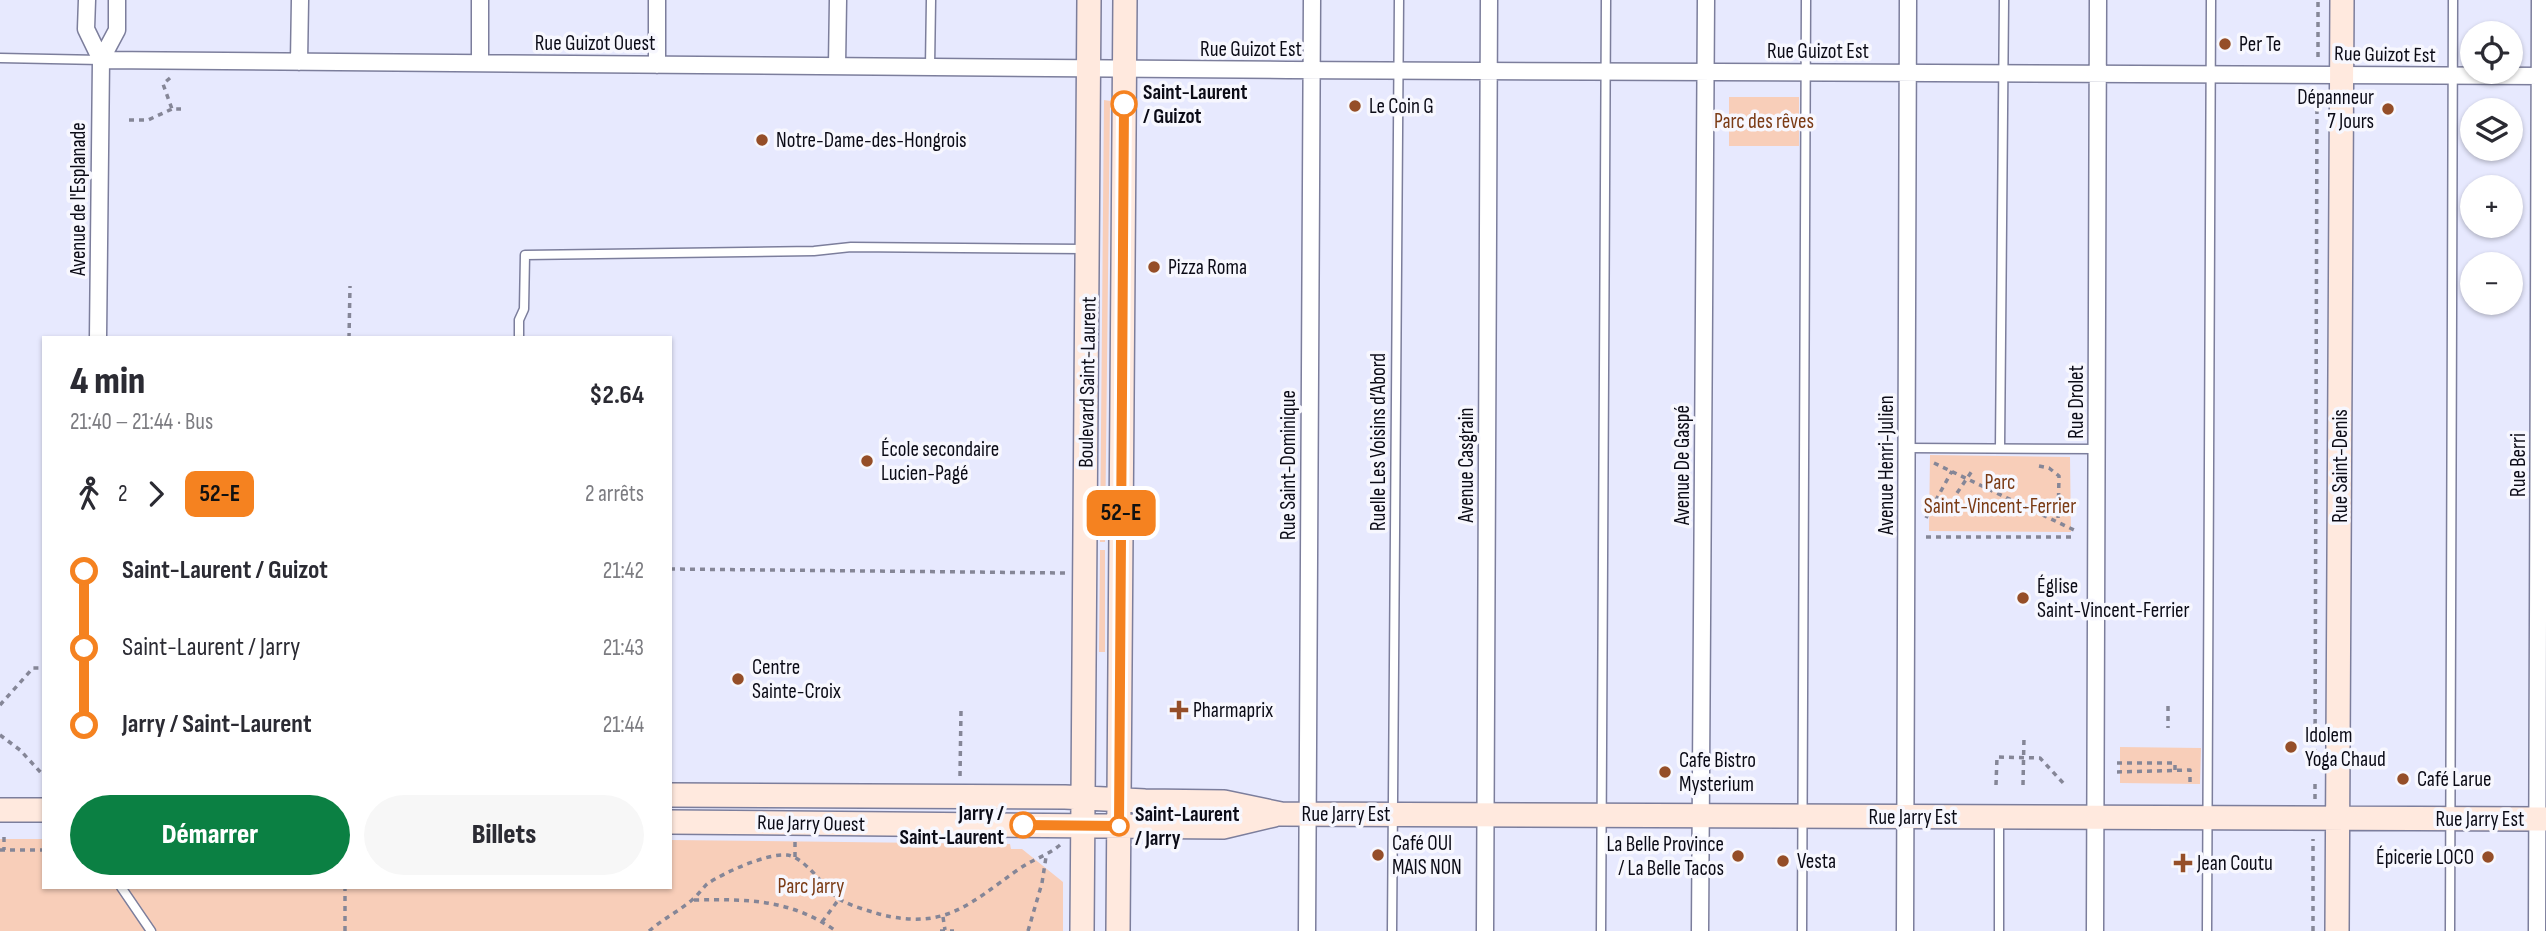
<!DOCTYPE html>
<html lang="fr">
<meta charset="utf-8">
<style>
:root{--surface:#fff;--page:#f7f7f7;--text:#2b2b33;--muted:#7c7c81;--accent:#0b8043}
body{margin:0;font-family:"Sofia Sans Condensed",sans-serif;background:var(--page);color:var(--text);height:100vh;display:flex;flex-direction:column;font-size:26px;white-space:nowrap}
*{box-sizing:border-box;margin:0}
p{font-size:23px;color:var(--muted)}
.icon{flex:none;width:38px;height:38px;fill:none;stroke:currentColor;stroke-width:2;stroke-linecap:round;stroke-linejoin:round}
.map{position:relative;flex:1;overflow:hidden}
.drawer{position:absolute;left:42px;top:336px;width:630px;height:553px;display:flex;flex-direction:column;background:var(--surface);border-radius:0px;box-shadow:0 2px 5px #0004}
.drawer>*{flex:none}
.badge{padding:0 14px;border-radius:10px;font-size:24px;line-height:46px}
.controls{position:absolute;left:2460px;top:21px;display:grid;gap:14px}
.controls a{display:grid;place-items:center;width:63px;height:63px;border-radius:50%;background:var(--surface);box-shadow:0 2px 5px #0004;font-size:35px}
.map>.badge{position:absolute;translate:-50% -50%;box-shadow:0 0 0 4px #fff}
.legs{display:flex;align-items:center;gap:10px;height:77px;padding:0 28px;font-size:23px}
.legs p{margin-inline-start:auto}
.head{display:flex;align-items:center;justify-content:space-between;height:119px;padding:0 28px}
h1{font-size:38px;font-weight:800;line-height:52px}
.cta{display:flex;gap:14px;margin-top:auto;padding:14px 28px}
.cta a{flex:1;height:80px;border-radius:42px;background:var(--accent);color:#fff;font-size:28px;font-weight:800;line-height:80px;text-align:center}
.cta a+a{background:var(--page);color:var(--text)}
ul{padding:0 28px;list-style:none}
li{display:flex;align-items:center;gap:24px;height:77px;font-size:26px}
li i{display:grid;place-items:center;width:10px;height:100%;margin:0 9px;background:currentColor}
li i::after{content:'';width:18px;height:18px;margin:-9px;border:5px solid;border-radius:50%;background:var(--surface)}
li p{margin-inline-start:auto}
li:first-child i{background:linear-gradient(#0000 50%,currentColor 0)}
li:last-child i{background:linear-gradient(currentColor 50%,#0000 0)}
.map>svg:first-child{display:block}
.green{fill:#f8ceb9}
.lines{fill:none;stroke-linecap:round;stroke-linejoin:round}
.service-casing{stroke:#7c7e9c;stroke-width:11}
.minor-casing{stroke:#7c7e9c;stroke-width:19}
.secondary-casing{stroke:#7c7e9c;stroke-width:26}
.path{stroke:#858697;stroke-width:3.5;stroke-dasharray:5 5;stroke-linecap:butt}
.service{stroke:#fff;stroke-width:8}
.minor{stroke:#fff;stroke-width:16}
.secondary{stroke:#ffe9de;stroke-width:23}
.line-1-casing{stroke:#fff;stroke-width:16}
.line-1{stroke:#f58220;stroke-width:10}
.poi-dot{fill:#954e28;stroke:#f7f7fe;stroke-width:2.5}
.stop-1-dot{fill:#fff;stroke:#f58220;stroke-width:3.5}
.labels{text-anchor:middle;stroke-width:7;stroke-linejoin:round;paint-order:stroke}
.street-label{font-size:21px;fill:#0b0b16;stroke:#f7f7fe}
.poi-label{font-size:21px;fill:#0b0b16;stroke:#f7f7fe;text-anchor:start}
.stop-label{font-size:21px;font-weight:bold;fill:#0b0b16;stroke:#f7f7fe;text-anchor:start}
.park-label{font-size:21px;fill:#7b3b15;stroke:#f7f7fe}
</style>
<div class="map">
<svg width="2546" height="931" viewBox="0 0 2546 931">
<rect width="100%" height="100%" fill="#e7e9fe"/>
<!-- green -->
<path class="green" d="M1729 97H1799V146H1729Z
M1104 100 1110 101 1105 542H1100Z
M1930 455 2070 457 2071 532 1929 531Z
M1100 550H1105V652H1099Z
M2120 747 2201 748 2200 784 2120 783Z
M0 839H43L44 887H670V840L1010 844 1011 849H1022L1063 882V931H0Z"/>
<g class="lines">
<defs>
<path id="service" d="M0 58 101 60
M930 67 931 0
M519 338V320L524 309 525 255 814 251 851 247 1085 249
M1908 448 2097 449
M2000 448 2004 0
M121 887 151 931
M1392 931 1399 0
M1601 931 1606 0
M1802 931 1806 0
M1999 931V818
M2207 931 2211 0
M2450 931 2453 0"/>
<path id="minor" d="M87 0 86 29 101 60 98 338
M101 60 1287 70 2546 76
M101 60 117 30V0
M299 62 300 0
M480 63V0
M657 65V0
M837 66 838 0
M1307 931 1312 0
M1485 931 1489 0
M1700 931 1706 0
M1905 931 1908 0
M2095 931 2098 0
M2537 931 2540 0"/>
<path id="secondary" d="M670 795 1065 797 1145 801 1224 802 1281 814 2546 819
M0 810H44
M670 822 1223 827 1274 815
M1082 931 1089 0
M1118 931 1125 0
M2337 931 2342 0"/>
</defs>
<!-- service casing -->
<use href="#service" class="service-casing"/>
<!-- minor casing -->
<use href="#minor" class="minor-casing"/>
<!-- secondary casing -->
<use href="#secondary" class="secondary-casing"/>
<!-- path -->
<path class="path" d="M2318 57V0
M170 78 163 84 172 109H181
M129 120H148L172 109
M349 338 350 286
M1934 463 2074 530
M2039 466 2049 468 2059 476 2058 522
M1957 493 1972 471
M1926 518 1952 471
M1926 537H2074
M670 569 1067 573
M0 705 33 668H44
M2168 706V728
M0 735 20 750 44 776
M2117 763H2175V772
M2315 764 2317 90
M2117 772 2190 770V786
M960 776 961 710
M1996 785 1997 757 2040 758 2065 785
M2023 785 2024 737
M2315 799V779
M4 837V850
M795 842V857
M0 850H44
M694 900C748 899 790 899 836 931
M943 917 945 930
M822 922 839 899
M345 931V887
M649 931C663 919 679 911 692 900 698 895 702 889 707 884 723 873 767 853 787 855 805 857 824 888 839 899 851 906 866 910 879 914 945 931 969 904 1019 869 1033 859 1047 856 1060 845
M940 931H954
M1028 931 1042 883 1046 857
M2313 931V839"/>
<!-- service -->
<use href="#service" class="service"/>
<!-- minor -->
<use href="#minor" class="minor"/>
<!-- secondary -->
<use href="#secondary" class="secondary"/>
</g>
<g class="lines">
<defs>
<path id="line-1" d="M1023 825 1119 826 1124 104"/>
</defs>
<!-- line-1 casing -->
<use href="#line-1" class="line-1-casing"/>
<!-- line-1 -->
<use href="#line-1" class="line-1"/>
</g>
<!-- markers -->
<g class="poi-dot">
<circle cx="2225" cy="44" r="7"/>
<circle cx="1355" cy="106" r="7"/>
<circle cx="2388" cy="109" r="7"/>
<circle cx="762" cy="140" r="7"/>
<circle cx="1154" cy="267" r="7"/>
<circle cx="867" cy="461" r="7"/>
<circle cx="2023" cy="598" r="7"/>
<circle cx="738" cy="679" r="7"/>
<path d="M1175.5 699.5h7v7h7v7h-7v7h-7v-7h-7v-7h7z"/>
<circle cx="2291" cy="747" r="7"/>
<circle cx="1665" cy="772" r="7"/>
<circle cx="2403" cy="779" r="7"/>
<circle cx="1378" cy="855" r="7"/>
<circle cx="1738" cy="856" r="7"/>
<circle cx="2488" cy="857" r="7"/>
<circle cx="1783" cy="861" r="7"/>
<path d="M2179.5 852.5h7v7h7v7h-7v7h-7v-7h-7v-7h7z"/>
</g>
<g class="stop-1-dot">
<circle cx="1124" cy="104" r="12"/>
<circle cx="1023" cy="825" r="12"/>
<circle cx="1119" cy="826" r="9"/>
</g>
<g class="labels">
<!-- street labels -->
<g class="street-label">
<text x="595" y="50">Rue Guizot Ouest</text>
<text x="1251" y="56">Rue Guizot Est</text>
<text x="1818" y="58">Rue Guizot Est</text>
<text transform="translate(2385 54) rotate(1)" y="7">Rue Guizot Est</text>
<text transform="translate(78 199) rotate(-90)" y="7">Avenue de l'Esplanade</text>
<text transform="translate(1087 382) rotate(-89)" y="7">Boulevard Saint-Laurent</text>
<text transform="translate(2076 402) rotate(-90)" y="7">Rue Drolet</text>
<text transform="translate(1378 442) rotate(-90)" y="7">Ruelle Les Voisins d’Abord</text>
<text transform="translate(1288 465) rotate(-90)" y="7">Rue Saint-Dominique</text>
<text transform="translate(1466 465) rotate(-90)" y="7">Avenue Casgrain</text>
<text transform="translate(1682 465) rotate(-90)" y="7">Avenue De Gaspé</text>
<text transform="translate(1886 465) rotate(-90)" y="7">Avenue Henri-Julien</text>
<text transform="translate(2518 465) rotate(-90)" y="7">Rue Berri</text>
<text transform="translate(2340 466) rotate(-90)" y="7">Rue Saint-Denis</text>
<text x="1346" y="821">Rue Jarry Est</text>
<text x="1913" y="824">Rue Jarry Est</text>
<text x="2480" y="826">Rue Jarry Est</text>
<text transform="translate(811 823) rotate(1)" y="7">Rue Jarry Ouest</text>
</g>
<!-- poi labels -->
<g class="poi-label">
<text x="2239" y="51">Per Te</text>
<text x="2374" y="104" text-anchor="end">Dépanneur<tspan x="2374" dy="24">7 Jours</tspan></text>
<text x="1369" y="113">Le Coin G</text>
<text x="776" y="147">Notre-Dame-des-Hongrois</text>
<text x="1168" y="274">Pizza Roma</text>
<text x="881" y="456">École secondaire<tspan x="881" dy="24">Lucien-Pagé</tspan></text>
<text x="2037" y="593">Église<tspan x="2037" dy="24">Saint-Vincent-Ferrier</tspan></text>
<text x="752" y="674">Centre<tspan x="752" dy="24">Sainte-Croix</tspan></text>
<text x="1193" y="717">Pharmaprix</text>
<text x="2305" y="742">Idolem<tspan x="2305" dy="24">Yoga Chaud</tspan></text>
<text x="1679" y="767">Cafe Bistro<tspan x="1679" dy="24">Mysterium</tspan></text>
<text x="2417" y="786">Café Larue</text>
<text x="1392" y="850">Café OUI<tspan x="1392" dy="24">MAIS NON</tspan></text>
<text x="1724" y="851" text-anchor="end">La Belle Province<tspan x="1724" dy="24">/ La Belle Tacos</tspan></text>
<text x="2474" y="864" text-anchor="end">Épicerie LOCO</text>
<text x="1797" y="868">Vesta</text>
<text x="2197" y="870">Jean Coutu</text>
</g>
<!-- stop labels -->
<g class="stop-label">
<text x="1143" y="99">Saint-Laurent<tspan x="1143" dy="24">/ Guizot</tspan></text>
<text x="1004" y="820" text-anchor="end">Jarry /<tspan x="1004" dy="24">Saint-Laurent</tspan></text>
<text x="1135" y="821">Saint-Laurent<tspan x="1135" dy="24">/ Jarry</tspan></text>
</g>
<!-- park labels -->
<g class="park-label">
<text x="1764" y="128">Parc des rêves</text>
<text x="2000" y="489">Parc<tspan x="2000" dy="24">Saint-Vincent-Ferrier</tspan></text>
<text x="811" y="893">Parc Jarry</text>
</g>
</g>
</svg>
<div class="controls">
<a><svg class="icon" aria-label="locate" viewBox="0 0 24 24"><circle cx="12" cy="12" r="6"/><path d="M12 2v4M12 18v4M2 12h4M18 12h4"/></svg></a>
<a><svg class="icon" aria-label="layers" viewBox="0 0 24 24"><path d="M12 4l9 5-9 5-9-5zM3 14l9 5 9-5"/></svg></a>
<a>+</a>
<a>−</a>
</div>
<b class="badge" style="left:1121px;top:513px;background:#f58220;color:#111">52-E</b>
<section class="drawer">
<div class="head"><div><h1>4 min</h1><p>21:40 – 21:44 · Bus</p></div><b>$2.64</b></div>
<div class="legs"><svg class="icon" aria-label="walk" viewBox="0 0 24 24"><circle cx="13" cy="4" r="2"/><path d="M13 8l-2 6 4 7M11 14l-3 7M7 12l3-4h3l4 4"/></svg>2<svg class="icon" aria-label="forward" viewBox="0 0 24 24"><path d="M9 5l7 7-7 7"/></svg><b class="badge" style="background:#f58220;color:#111">52-E</b><p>2 arrêts</p></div>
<ul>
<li><i style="color:#f58220"></i><b>Saint-Laurent / Guizot</b><p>21:42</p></li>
<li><i style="color:#f58220"></i><span>Saint-Laurent / Jarry</span><p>21:43</p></li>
<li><i style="color:#f58220"></i><b>Jarry / Saint-Laurent</b><p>21:44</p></li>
</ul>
<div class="cta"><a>Démarrer</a><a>Billets</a></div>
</section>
</div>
